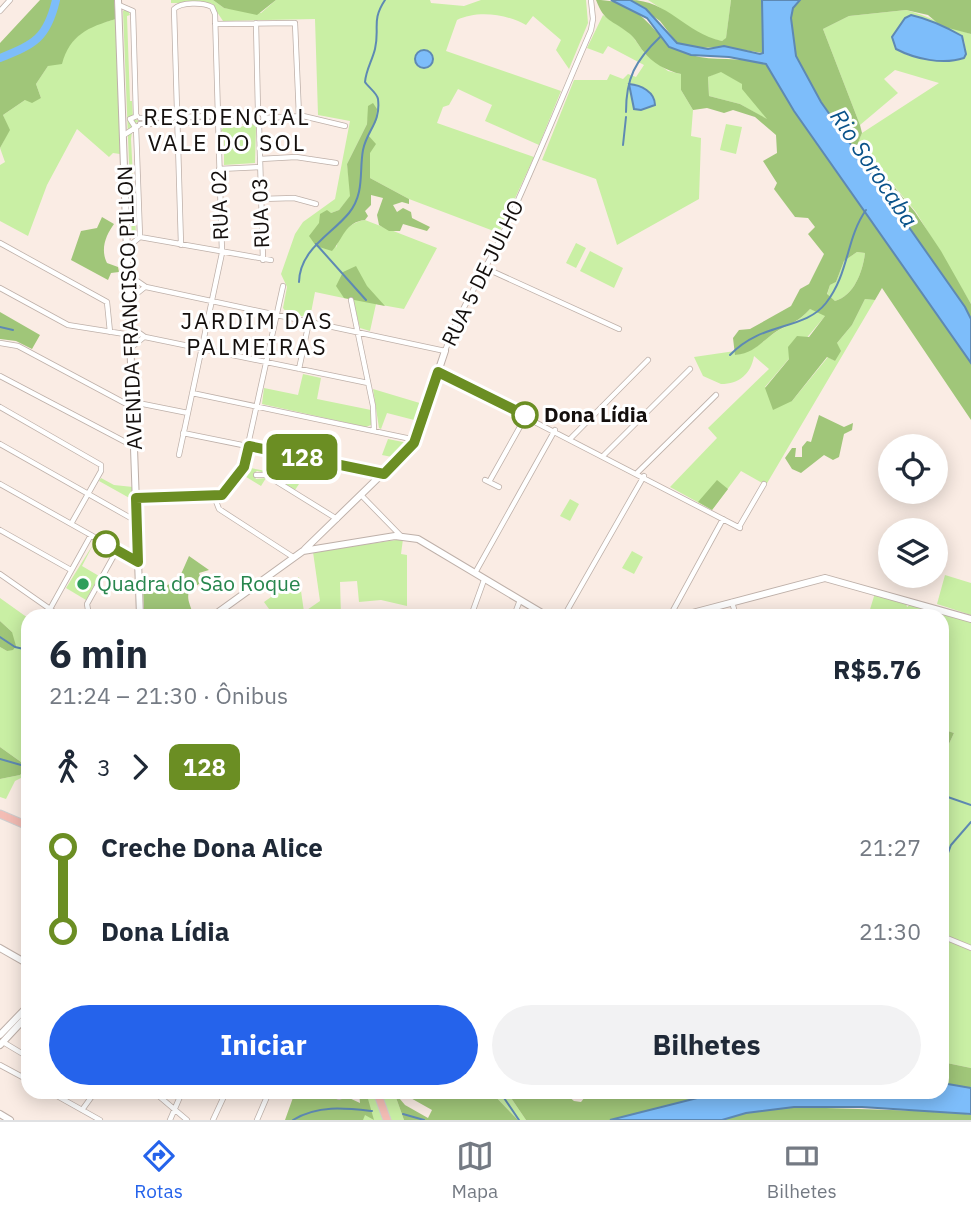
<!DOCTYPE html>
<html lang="pt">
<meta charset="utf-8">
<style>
:root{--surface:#fff;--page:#f2f2f3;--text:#1f2937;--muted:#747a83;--line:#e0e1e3;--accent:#2563eb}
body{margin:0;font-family:"IBM Plex Sans",sans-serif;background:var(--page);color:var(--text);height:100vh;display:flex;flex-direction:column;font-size:26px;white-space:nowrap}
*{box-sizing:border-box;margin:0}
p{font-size:23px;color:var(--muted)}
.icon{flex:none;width:38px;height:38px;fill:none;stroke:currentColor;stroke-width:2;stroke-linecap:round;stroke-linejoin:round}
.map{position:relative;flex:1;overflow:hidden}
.drawer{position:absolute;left:21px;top:609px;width:928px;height:490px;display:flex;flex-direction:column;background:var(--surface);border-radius:21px;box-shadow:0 4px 18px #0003}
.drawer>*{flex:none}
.badge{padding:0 14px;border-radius:10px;font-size:24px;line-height:46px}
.tools{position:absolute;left:878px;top:434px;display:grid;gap:14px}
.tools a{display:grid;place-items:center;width:70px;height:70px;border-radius:50%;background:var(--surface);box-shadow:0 4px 18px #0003;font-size:35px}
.map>.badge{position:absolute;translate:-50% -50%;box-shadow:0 0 0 4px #fff}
.legs{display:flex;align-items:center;gap:10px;height:77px;padding:0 28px;font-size:23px}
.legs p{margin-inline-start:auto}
.head{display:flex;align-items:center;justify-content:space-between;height:119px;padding:0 28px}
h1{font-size:38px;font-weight:700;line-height:52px}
.cta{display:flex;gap:14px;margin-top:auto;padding:14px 28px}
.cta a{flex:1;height:80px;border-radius:42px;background:var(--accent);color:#fff;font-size:28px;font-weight:700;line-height:80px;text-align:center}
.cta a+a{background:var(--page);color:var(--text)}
ul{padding:0 28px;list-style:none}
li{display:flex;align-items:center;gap:24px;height:84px;font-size:26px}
li i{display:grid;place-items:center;width:10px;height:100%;margin:0 9px;background:currentColor}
li i::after{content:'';width:18px;height:18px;margin:-9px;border:5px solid;border-radius:50%;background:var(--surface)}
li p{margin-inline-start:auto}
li:first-child i{background:linear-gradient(#0000 50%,currentColor 0)}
li:last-child i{background:linear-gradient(currentColor 50%,#0000 0)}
.dock{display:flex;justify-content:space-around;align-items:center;height:98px;border-top:2px solid var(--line);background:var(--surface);font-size:19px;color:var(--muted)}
.dock a{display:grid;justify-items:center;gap:4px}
.dock .selected{color:var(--accent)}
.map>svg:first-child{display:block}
.green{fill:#c9efa4;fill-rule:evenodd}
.forest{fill:#a0c679;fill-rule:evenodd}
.water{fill:#7dbdfa;stroke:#5e89b3;stroke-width:2}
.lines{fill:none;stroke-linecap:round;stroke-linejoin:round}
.stream{stroke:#5e89b3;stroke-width:2}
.river{stroke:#7dbdfa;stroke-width:8}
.street-casing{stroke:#beb0a9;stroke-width:6}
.secondary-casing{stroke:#beb0a9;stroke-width:8}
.primary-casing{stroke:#d0cfcf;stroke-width:9}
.street{stroke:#fff;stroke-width:4.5}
.secondary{stroke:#fff;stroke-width:6}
.primary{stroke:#f4bdb5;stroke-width:7}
.line-1-casing{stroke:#fff;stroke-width:16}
.line-1{stroke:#6b8e23;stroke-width:10}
.stop-1-dot{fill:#fff;stroke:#6b8e23;stroke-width:3.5}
.leisure-dot{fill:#2e9e5b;stroke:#fff;stroke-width:2.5}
.labels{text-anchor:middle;stroke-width:6;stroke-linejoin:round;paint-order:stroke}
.street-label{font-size:21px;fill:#140f0d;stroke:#fff}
.stop-label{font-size:21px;font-weight:bold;fill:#140f0d;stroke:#fff;text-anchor:start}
.leisure-label{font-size:21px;fill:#27864d;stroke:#fff;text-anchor:start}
.neighbourhood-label{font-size:23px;letter-spacing:2px;fill:#140f0d;stroke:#fff}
.water-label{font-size:23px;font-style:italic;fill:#0a538a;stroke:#fff}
</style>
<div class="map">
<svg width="971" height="1120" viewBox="0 0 971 1120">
<rect width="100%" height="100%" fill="#faece4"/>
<!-- green -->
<path class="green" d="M171 0H213L224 8 261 13 276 0H430L431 3 464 6 481 0H586L588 23 569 69 556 50 561 40 533 16 526 25C507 14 477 10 457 20L446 51 561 91 539 145 485 121 492 105 458 89 449 105 443 107 437 123 534 157 499 233 409 199 370 178 368 135 376 122 369 112 367 124 347 164 351 196 339 210 331 213 336 248C340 234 350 222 365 220L437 248 404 309 376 304 370 331 360 328 353 300 315 292 310 318 287 313 283 308 287 287 281 274 295 234 303 222 335 199 350 121 318 115 315 19 223 21 211 3H171Z
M648 0H731L726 39 722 41 706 38Z
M127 8 130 15 127 16 130 101H132L133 118 139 121 133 125 131 139 136 235 132 238 123 11Z
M906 10C929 16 948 27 971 34V304L916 212 858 143 862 133 939 83 895 70 884 79 898 93 860 125 823 29 849 16ZM905 18 930 20 964 40 966 53C934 68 924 47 900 27Z
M603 15 631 34 645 54 668 71 681 74V90L693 110 691 136 701 138 699 199 617 245 596 179 542 160 574 80H607L610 74 623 79 628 74 636 77 644 65 608 46 603 54 587 48Z
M116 19 120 154 113 153 109 157 77 129 47 185 28 236 0 221V165L5 162 0 148 9 130 3 115 25 100 41 98 36 84 48 66 87 27Z
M721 71 743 84 768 120 740 104 709 96 708 77Z
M226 123 229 127 248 126V123L256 126 255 163 224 165V132L221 131Z
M726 124 742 127 736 154 720 150Z
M576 243 586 248 576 268 566 263Z
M590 251 623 268 614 288 580 271Z
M857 252 865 253C863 271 854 296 835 301L827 295 830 285 836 282 844 261Z
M865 299 875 300 766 485 741 471 712 510 670 487 717 438 708 428 769 369 754 356C751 374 739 384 721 384L703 376 694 357 735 351V355C756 349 753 349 769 337 784 325 796 325 810 309L826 315 765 387 792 401 828 357 835 361 837 343 852 325Z
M303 374 321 378 317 399 371 410V425L366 427 262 404 264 388 298 395Z
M373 389 423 404 418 421 387 413 381 429 379 428Z
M388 439 408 443V445L397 458 382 455Z
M245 467 303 478 295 490 266 473 257 471 253 474 256 479 266 478 261 486 243 475Z
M101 478 114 485 133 487V500L99 481Z
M570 499 579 504 570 521 560 516Z
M403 539 401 554 407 555V606L381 600 359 602 357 581 340 582 341 616H274L264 602 299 577 304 612 320 601 313 552Z
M94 543 82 566 99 576 86 600 66 588Z
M632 551 643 557 634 574 622 568Z
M945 575 971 583V615L937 604Z
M875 593 906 603 907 607 911 604 971 622V946L942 935V759L954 733 942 729V616L891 613 890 616H868Z
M0 598 28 618V767L0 747V647L7 651 12 632 0 621Z
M25 770 28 779 23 777 15 781 6 799 0 797V779L20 775Z
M942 938 971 949V1068L942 1062Z
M360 1092H394L404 1120H363Z
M491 1092H507L526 1120H518Z"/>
<!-- forest -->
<path class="forest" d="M40 0H114L116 19C88 27 70 35 62 64L48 66 36 84 41 98 32 103 25 100 3 115 10 130 0 148V43Z
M213 0H276L257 15 224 8Z
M596 0C649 0 651 43 691 55 714 62 741 56 766 64L794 111 971 363V420L882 288 875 300 865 299 852 325 837 343 841 351 835 361 827 357 792 401 773 410 765 388 789 359 788 347 797 336 809 337 825 316 810 309C796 325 783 325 769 337 756 347 752 353 735 355L733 338 739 330 750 329 791 306 800 289 809 284 824 254 808 234 815 227 808 218 795 217 774 189 777 183 763 161 777 153 776 135 755 117 733 110 724 113 707 108 693 110 681 90V74C667 71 652 63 643 51 639 46 635 38 630 34 611 19 605 23 596 0ZM721 72 742 84V89L767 119 740 104 709 96 708 77ZM857 252 865 253C863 271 854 296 835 301L827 294 830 285 836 282 844 261Z
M630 0C668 0 685 33 722 41L726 38 731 0H762L763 53 724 47 699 48 677 43 660 21Z
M800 0H971V34L941 26 928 15 906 10 849 16 823 29 860 125 862 133 858 143 915 212 941 251 971 304V319L884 189 821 102 796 56 791 18 793 8Z
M373 103 377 109 376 122 368 135 376 144 370 153V178L409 199V204L402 202 393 205 397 212 403 208 411 212 412 218 430 227 427 231 403 224 400 231H389L379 225 377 215 383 198 371 195V205L365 211 368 216 365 220C345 222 343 239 332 251L316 246 309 236 319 223 320 214 327 210 331 213 339 210 350 196 347 164 367 124 368 106Z
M102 217 114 224C106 235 100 249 107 263L118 267 119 272 111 273 108 280 71 260 81 231 97 228Z
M356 266 367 286 385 306 344 298 336 286 343 272Z
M0 312 40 335 32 349 16 341 0 339Z
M819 415 844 427 853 423 852 430 844 434 839 457 833 460 824 455 801 473 792 469 785 458 792 448H796L795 457H802V447L807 441 811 442Z
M717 480 728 489 712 510 698 502Z
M189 556 209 570 199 573 202 582 196 586 192 583C185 598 189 601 193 614L153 616V613L144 611 143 587 154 583 162 587 178 581Z
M0 621 12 632 16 646 13 650 7 651 0 647Z
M942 729 954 733 942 759Z
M0 747 28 767V774L25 770 20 775 0 779Z
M942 1062 971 1068V1088L942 1083Z
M295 1092 322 1093 339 1100 347 1097 360 1103 359 1092H366L374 1120 365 1115 363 1120H285Z
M394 1092 405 1105 428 1118 432 1110 400 1092H491L518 1120H404Z
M507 1092H563L574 1101 581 1102 589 1092H594L599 1099 616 1092H721L610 1120H526Z
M794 1107 954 1112 971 1115V1120H722L746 1113Z"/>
<!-- water -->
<path class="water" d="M611 0H630L646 9 677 43 708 49 724 46 760 54 763 53 762 0H800L793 8 791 18 796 56 821 102 965 307 971 319V363L794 111 766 64 729 57 691 55 669 47 647 18Z
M911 15C929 19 946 27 962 36L966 54 964 58C943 65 915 59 896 49L892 37 905 18Z
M415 59a9 9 0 1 1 18 0a9 9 0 1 1-18 0Z
M629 84C641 85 655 92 655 105L641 110 634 109Z
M942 1083 971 1088V1114L862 1107H794L746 1113 722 1120H610L721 1092H942Z"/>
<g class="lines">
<!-- stream -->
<path class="stream" d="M626 112C626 78 635 61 660 37
M623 145 626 117
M316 244 366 300
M299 282C300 249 331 235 349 213 365 193 359 171 363 150 367 130 381 123 378 99 377 93 368 87 365 82 366 70 372 61 375 49 380 28 371 21 385 0
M0 327 13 330
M730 355C762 321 804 331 826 303 849 274 846 238 866 210
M0 637 15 647 28 650
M942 721V726
M0 759 28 767
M942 795 971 805
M942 869 951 845 971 822
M500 1092 519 1120
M403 1114 424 1120
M293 1120C318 1105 344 1108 372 1111"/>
<!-- river -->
<path class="river" d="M0 58C35 44 47 38 56 0"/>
<defs>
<path id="street" d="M119 5 133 11 136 116
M0 11 10 0
M256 23 258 112
M215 24 295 23 299 116
M252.5 118a5.5 5.5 0 1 1 11 0a5.5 5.5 0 1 1-11 0Z
M140 118 253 115
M264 118 303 116 345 126
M259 123 263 260
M140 124 254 121
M135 127 130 119 137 116
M124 135 138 126
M260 159 296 157 336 163
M219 169 260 167
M261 199 294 198 316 204
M140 237 271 260
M0 243 107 302 110 332
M128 247 140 237 136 127
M485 268 619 329
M130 276 146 287 445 351C460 308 485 272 504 231 535 165 562 97 591 30L593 19 591 0
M0 288 68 325 131 335
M130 299 145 287
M351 300 373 406 374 431
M131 327 145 337 368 383
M0 343 18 346 134 408
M132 347 144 337
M299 369 309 322
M438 372 740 528
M0 376 135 447
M192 393 416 440
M133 402 188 413
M0 407 101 465V471L71 524
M183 433 385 474
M571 438 648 360
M0 444 136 521
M179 455 222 253 215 14 212 7C203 2 181 2 174 9L181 245
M604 455 690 369
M637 473 716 395
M256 475H266L337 519
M485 480 499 487
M489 482 526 416
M0 484 137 561
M214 496 219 509 293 557
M362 496 401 536
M136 497 222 495 242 472 283 286
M739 527 764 484
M0 530 71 570
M475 573 555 430
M0 574 60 616
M732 602 736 616
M50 609 91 535
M89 616 87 604 117 550
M471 616 484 580
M514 616 520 600
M564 616 644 476
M670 616 723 519
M942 936 971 948
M3 1042 28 1057
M0 1065 28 1080
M50 1092 100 1120
M154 1092 187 1120
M328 1092 339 1097
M82 1110 95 1092
M170 1120 182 1092
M213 1120 226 1092
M257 1120 269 1092"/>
<path id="secondary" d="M118 0 140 616
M305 549 414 443 445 351
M213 616 303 551 395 536 418 539 547 616
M681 616 825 578 971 619
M0 948 28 964
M0 1035 28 1006
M0 1045 28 1015
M0 1114 10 1120"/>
<path id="primary" d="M0 814 28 826
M377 1092 387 1120"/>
</defs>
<!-- street casing -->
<use href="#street" class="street-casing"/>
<!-- secondary casing -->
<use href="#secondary" class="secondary-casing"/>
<!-- primary casing -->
<use href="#primary" class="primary-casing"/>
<!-- street -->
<use href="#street" class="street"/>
<!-- secondary -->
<use href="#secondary" class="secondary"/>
<!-- primary -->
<use href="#primary" class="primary"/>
</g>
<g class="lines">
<defs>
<path id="line-1" d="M106 544 138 562 136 498 222 495 244 467 249 446 384 474 414 443 438 372 525 415"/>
</defs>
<!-- line-1 casing -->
<use href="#line-1" class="line-1-casing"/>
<!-- line-1 -->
<use href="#line-1" class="line-1"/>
</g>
<!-- markers -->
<g class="stop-1-dot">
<circle cx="525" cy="415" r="12"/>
<circle cx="106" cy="544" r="12"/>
</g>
<circle class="leisure-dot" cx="83" cy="584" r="7"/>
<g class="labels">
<!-- street labels -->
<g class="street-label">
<text transform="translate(220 205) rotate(-92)" y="7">RUA 02</text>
<text transform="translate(261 213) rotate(-92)" y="7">RUA 03</text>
<text transform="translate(483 273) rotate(-64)" y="7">RUA 5 DE JULHO</text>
<text transform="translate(130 308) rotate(-92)" y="7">AVENIDA FRANCISCO PILLON</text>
</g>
<!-- stop labels -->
<g class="stop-label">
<text x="544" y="422">Dona Lídia</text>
</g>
<!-- leisure labels -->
<g class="leisure-label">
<text x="97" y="591">Quadra do São Roque</text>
</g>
<!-- neighbourhood labels -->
<g class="neighbourhood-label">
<text x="227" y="125">RESIDENCIAL<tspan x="227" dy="26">VALE DO SOL</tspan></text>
<text x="257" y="329">JARDIM DAS<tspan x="257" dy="26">PALMEIRAS</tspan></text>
</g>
<!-- water labels -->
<g class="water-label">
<text transform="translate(874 168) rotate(56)" y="8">Rio Sorocaba</text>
</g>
</g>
</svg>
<div class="tools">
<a><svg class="icon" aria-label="locate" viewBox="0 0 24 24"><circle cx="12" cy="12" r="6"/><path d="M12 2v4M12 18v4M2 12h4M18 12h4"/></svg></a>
<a><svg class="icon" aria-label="layers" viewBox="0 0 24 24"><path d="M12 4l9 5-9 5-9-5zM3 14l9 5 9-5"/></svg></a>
</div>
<b class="badge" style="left:302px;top:457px;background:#6b8e23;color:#fff">128</b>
<section class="drawer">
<div class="head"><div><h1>6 min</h1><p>21:24 – 21:30 · Ônibus</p></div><b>R$5.76</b></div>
<div class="legs"><svg class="icon" aria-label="walk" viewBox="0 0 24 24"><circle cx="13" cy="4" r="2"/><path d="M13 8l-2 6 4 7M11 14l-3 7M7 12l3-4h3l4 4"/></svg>3<svg class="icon" aria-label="forward" viewBox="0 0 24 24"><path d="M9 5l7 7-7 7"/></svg><b class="badge" style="background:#6b8e23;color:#fff">128</b></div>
<ul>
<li><i style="color:#6b8e23"></i><b>Creche Dona Alice</b><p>21:27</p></li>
<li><i style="color:#6b8e23"></i><b>Dona Lídia</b><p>21:30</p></li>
</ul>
<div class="cta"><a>Iniciar</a><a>Bilhetes</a></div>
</section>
</div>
<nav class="dock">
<a class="selected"><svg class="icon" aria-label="directions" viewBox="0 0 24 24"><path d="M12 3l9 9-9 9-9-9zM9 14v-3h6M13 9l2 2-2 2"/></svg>Rotas</a>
<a><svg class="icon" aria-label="map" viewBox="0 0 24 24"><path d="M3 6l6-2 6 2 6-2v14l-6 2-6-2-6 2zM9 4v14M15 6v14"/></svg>Mapa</a>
<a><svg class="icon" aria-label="tickets" viewBox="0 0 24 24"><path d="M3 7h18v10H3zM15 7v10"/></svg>Bilhetes</a>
</nav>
